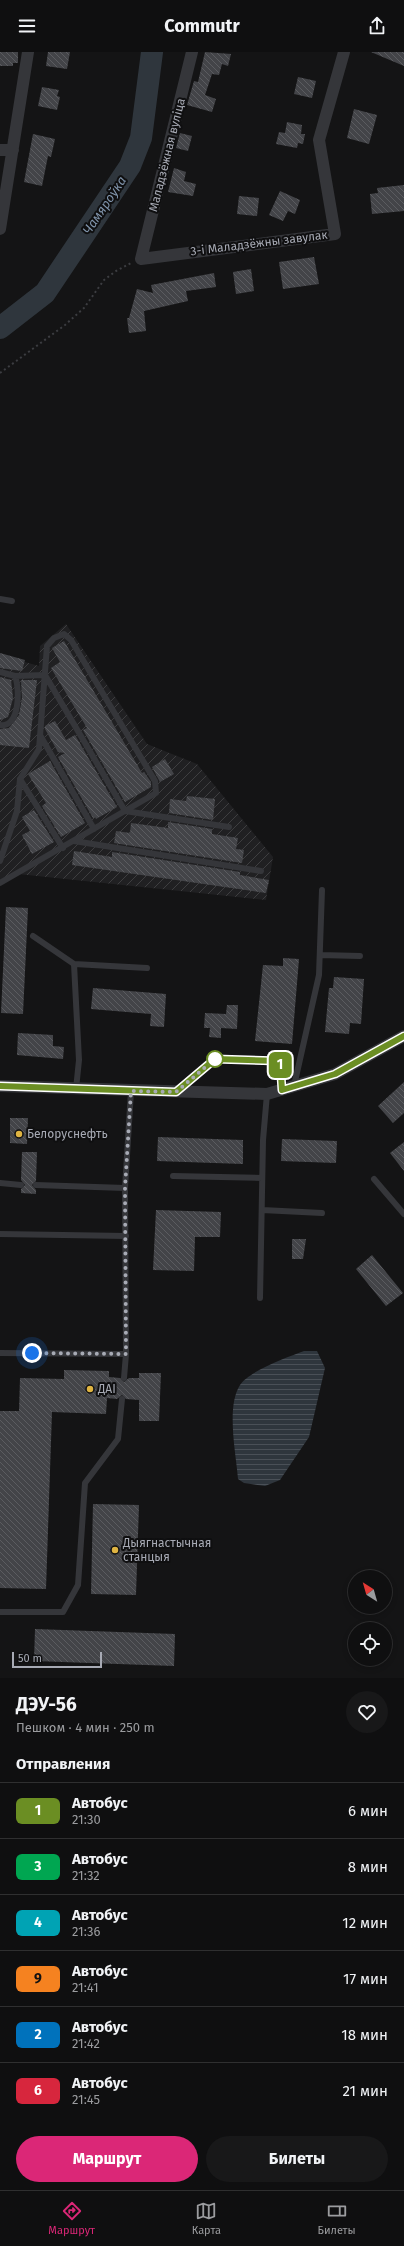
<!DOCTYPE html>
<html lang="ru">
<meta charset="utf-8">
<style>
:root{--surface:#0f0f10;--page:#181819;--text:#f1f3f6;--muted:#9b9c9f;--line:#2f2f30;--accent:#db2777}
body{margin:0;font-family:"Fira Sans",sans-serif;background:var(--page);color:var(--text);height:100vh;display:flex;flex-direction:column;font-size:15px;white-space:nowrap}
*{box-sizing:border-box;margin:0}
p{font-size:13px;color:var(--muted)}
.icon{flex:none;width:22px;height:22px;fill:none;stroke:currentColor;stroke-width:2;stroke-linecap:round;stroke-linejoin:round}
.map{position:relative;height:1626px;overflow:hidden}
.details{display:flex;flex-direction:column;background:var(--surface);flex:1}
.details>*{flex:none}
.badge{padding:0 8px;border-radius:6px;font-size:14px;line-height:26px}
.needle{width:26px;rotate:323deg}
.fabs{position:absolute;left:348px;top:1518px;display:grid;gap:8px}
.fabs a{display:grid;place-items:center;width:44px;height:44px;border-radius:50%;background:var(--surface);box-shadow:0 2px 6px #0003,0 0 0 1px var(--line);font-size:20px}
.scale{position:absolute;left:12px;bottom:10px;width:90px;box-sizing:border-box;padding-left:4px;border:2px solid #a7aab4;border-top:0;font-size:11px;line-height:14px;white-space:nowrap;color:#a7aab4;-webkit-text-stroke:3px #0f0f10;paint-order:stroke}
.you{position:absolute;width:20px;height:20px;margin:-10px;border:3px solid #fff;border-radius:50%;background:#1a73e8;box-shadow:0 0 0 6px #1a73e833}
.map>.badge{position:absolute;translate:-50% -50%;box-shadow:0 0 0 2px #fff}
h2{padding:0 16px;font-size:15px;line-height:36px}
.round{display:grid;place-items:center;flex:none;width:42px;height:42px;border-radius:21px;background:var(--page)}
.head{display:flex;align-items:center;justify-content:space-between;height:68px;padding:0 16px}
h1{font-size:19px;font-weight:700;line-height:30px}
.primary-button{display:flex;gap:8px;margin-top:auto;padding:8px 16px}
.primary-button a{flex:1;height:46px;border-radius:24px;background:var(--accent);color:#fff;font-size:16px;font-weight:700;line-height:46px;text-align:center}
.primary-button a+a{background:var(--page);color:var(--text)}
ul{padding:0;list-style:none}
li{display:flex;align-items:center;gap:12px;height:56px;padding:0 16px;border-top:1px solid var(--line)}
li div{flex:1}
li b{display:block;font-size:15px}
li em{font-style:normal}
li .badge{min-width:44px;font-weight:700;text-align:center}
header{display:flex;justify-content:space-between;align-items:center;height:52px;padding:0 16px;background:var(--surface);font-size:18px;font-weight:700}
.tab-bar{display:flex;justify-content:space-around;align-items:center;height:56px;border-top:1px solid var(--line);background:var(--surface);font-size:11px;color:var(--muted)}
.tab-bar a{display:grid;justify-items:center;gap:2px}
.tab-bar .selected{color:var(--accent)}
.map>svg:first-child{display:block}
.industrial{fill:url(#industrial-furrows)}
.water{fill:url(#water-rules)}
.lines{fill:none;stroke-linecap:round;stroke-linejoin:round}
.river{stroke:#2f363d;stroke-width:22}
.building{fill:url(#building-back-hatch)}
.path{stroke:#3c3d41;stroke-width:2;stroke-dasharray:2 3;stroke-linecap:butt}
.lane{stroke:#35363a;stroke-width:6}
.street{stroke:#35363a;stroke-width:12}
.line-casing{stroke:#fff;stroke-width:9}
.line{stroke:#6b8e23;stroke-width:6}
.walk{stroke:#a7aab4;stroke-width:4;stroke-dasharray:0 7.2}
.stop-dot{fill:#fff;stroke:#6b8e23;stroke-width:2}
.poi-dot{fill:#dfb442;stroke:#0f0f10;stroke-width:1.5}
.labels{text-anchor:middle;stroke-width:4;stroke-linejoin:round;paint-order:stroke}
.street-label{font-size:12px;fill:#a7aab4;stroke:#0f0f10}
.poi-label{font-size:12px;fill:#a7aab4;stroke:#0f0f10;text-anchor:start}
.water-label{font-size:13px;font-style:italic;fill:#8195ac;stroke:#0f0f10}
</style>
<header><svg class="icon" aria-label="menu" viewBox="0 0 24 24"><path d="M4 6h16M4 12h16M4 18h16"/></svg>Commutr<svg class="icon" aria-label="share" viewBox="0 0 24 24"><path d="M12 15V3M7 8l5-5 5 5M5 13v7h14v-7"/></svg></header>
<div class="map">
<svg width="404" height="1626" viewBox="0 0 404 1626">
<defs>
<pattern id="industrial-furrows" width="10" height="10" patternUnits="userSpaceOnUse"><rect width="10" height="10" fill="#202022"/><path d="M-1 1l2-2M0 10L10 0M9 11l2-2" fill="none" stroke="#3e3e40"/></pattern>
<pattern id="water-rules" width="6" height="5" patternUnits="userSpaceOnUse"><rect width="6" height="5" fill="#2f363d"/><path d="M0 2.5h6" fill="none" stroke="#4a5057"/></pattern>
<pattern id="building-back-hatch" width="6" height="6" patternUnits="userSpaceOnUse"><rect width="6" height="6" fill="#434448"/><path d="M-1 5l2 2M0 0l6 6M5-1l2 2" fill="none" stroke="#5b5c60"/></pattern>
</defs>
<rect width="100%" height="100%" fill="#141415"/>
<!-- industrial -->
<path class="industrial" d="M66 572 147 692 197 712 273 805 266 848 18 822 0 834V603L39 614 40 594Z"/>
<!-- water -->
<path class="water" d="M304 1299H317L325 1316 309 1385 280 1428 265 1434 244 1431 238 1427C236 1401 226 1355 240 1333 249 1319 288 1305 304 1299Z"/>
<g class="lines">
<!-- river -->
<path class="river" d="M0 276 45 241 130 114 141 86 152 0"/>
</g>
<!-- building -->
<path class="building" d="M0 0H18V11H13V14H0Z
M48 0H70L67 17 46 14Z
M205 0 231 2 228 14 222 12 219 23 212 22 205 43 216 47 212 60 187 53 194 29 198 30Z
M371 0H404V14Z
M298 25 316 29 312 46 294 42Z
M42 35 59 38 57 44 60 45 57 58 38 54Z
M354 57 377 63 369 92 347 86Z
M287 70 302 73 301 82H305L303 92 298 91 297 96 276 92 279 80 285 81Z
M180 81 192 84 188 99 176 96Z
M33 82 55 87 51 105 48 104 42 134 24 130Z
M174 116 186 120 184 129 196 132 193 144 168 140Z
M404 133V159L372 162 370 142 378 141 377 136Z
M280 139 300 148 295 162 288 159 283 169 269 163Z
M239 144 259 146 257 164 237 162Z
M314 205 319 232 283 237 279 210Z
M251 217 254 239 236 242 233 220Z
M214 221 216 235 186 239 188 249 144 259 146 279 129 281 127 266H129L137 237 153 241 151 233Z
M64 589 142 721 144 720 151 730V735L125 750 83 678 87 676 51 616 60 610 52 596Z
M0 601 25 608 22 619 0 616Z
M0 625 11 628 13 646 8 665 0 668Z
M21 628H37L29 696 0 693V677L9 676 19 663 22 646Z
M55 669 66 688 75 683 117 755 96 767 95 765 93 766 58 705 65 701 58 700 45 677V674Z
M165 707 174 722 160 730 152 715Z
M50 709 85 771 61 785 42 754 46 751 28 722Z
M187 744 215 747 213 768 169 761 170 747 186 749Z
M34 758 54 790 32 802 22 783 30 779 22 765Z
M168 770 212 777V782L238 786 236 797 244 798 242 811 114 791 116 779 130 781 131 771 168 776Z
M74 799 112 805V800L240 820V823L269 828 266 841 72 813Z
M6 855 28 856 23 962 1 961Z
M283 906 299 907 292 992 255 989 263 913 283 914Z
M334 925 364 927 361 972 350 971 349 982 325 980 329 936H333Z
M93 936 166 942 164 975 150 974 151 962 91 957Z
M227 953H238L237 977 221 976V986L209 985 210 976H204L205 961 226 962Z
M18 981 53 983V994L64 995 63 1007 17 1003Z
M404 1030V1061L393 1071 378 1054Z
M10 1066H28L27 1092 10 1091Z
M158 1085 243 1088V1112L157 1109Z
M282 1087 337 1089 336 1111 281 1109Z
M404 1090V1119L390 1101Z
M22 1100H37L36 1129 32 1133 36 1138V1142L21 1141V1137L25 1133 21 1128Z
M156 1158 221 1160 220 1185H195L194 1219 153 1218Z
M292 1187H306L303 1207H292Z
M372 1203 403 1241 386 1254 356 1217Z
M64 1318 109 1319V1325L120 1326 124 1330 129 1326H139V1321H161L159 1369H139V1348L126 1347 122 1343 117 1347 107 1346 106 1362 52 1360 46 1537 0 1536V1359H19L20 1326 64 1327Z
M93 1452 139 1453 136 1543 91 1542Z
M35 1577 175 1582 174 1614 34 1609Z"/>
<g class="lines">
<!-- path -->
<path class="path" d="M0 321 65 273 84 256 104 228 116 219 131 211"/>
<!-- lane -->
<path class="lane" d="M0 547 12 549
M0 620 15 624C20 637 20 676 0 673
M15 624 45 623 125 759 229 775
M40 683 94 777
M20 727 63 796
M74 789 261 819
M0 809 17 759 20 727 39 697 47 594 54 586 64 582 71 588 155 729 156 741 0 831
M33 884 74 912 79 1008 76 1037
M320 903 360 904
M74 912 147 916
M294 1034 319 923 322 838
M177 1039 215 1007 279 1009 282 1038
M173 1124 262 1126
M374 1127 404 1162
M0 1131 21 1133
M36 1133 125 1136
M262 1158 322 1161
M0 1182 126 1184
M260 1246 263 1088 267 1042
M0 1301 126 1302
M124 1326 126 1302 125 1136 131 1039
M0 1560H63L78 1533 85 1431 118 1387 122 1347"/>
<!-- street -->
<path class="street" d="M192 0 141 207 335 182 319 88 344 0
M0 98H13
M0 177 28 0
M0 1034 267 1042 335 1022 404 984"/>
</g>
<g class="lines">
<defs>
<path id="line" d="M0 1034 176 1040 215 1007 280 1009 282 1038 335 1022 404 984"/>
</defs>
<!-- line casing -->
<use href="#line" class="line-casing"/>
<!-- line -->
<use href="#line" class="line"/>
<!-- walk -->
<path class="walk" d="M32 1301 126 1302 125 1136 131 1039 176 1040 215 1007"/>
</g>
<!-- markers -->
<circle class="stop-dot" cx="215" cy="1007" r="8"/>
<g class="poi-dot">
<circle cx="19" cy="1082" r="4"/>
<circle cx="90" cy="1337" r="4"/>
<circle cx="115" cy="1498" r="4"/>
</g>
<g class="labels">
<!-- street labels -->
<g class="street-label">
<text transform="translate(167 103) rotate(-76)" y="4">Маладзёжная вуліца</text>
<text transform="translate(259 191) rotate(-7)" y="4">3-і Маладзёжны завулак</text>
</g>
<!-- poi labels -->
<g class="poi-label">
<text x="27" y="1086">Белоруснефть</text>
<text x="98" y="1341">ДАІ</text>
<text x="123" y="1495">Дыягнастычная<tspan x="123" dy="14">станцыя</tspan></text>
</g>
<!-- water labels -->
<g class="water-label">
<text transform="translate(104 153) rotate(-56)" y="5">Чамяроўка</text>
</g>
</g>
</svg>
<div class="fabs">
<a><svg class="needle" viewBox="-14 -14 28 28"><path d="M0-13l5 13h-10z" fill="#e53935"/><path d="M0 13l5-13h-10z" fill="#9b9c9f"/></svg></a>
<a><svg class="icon" aria-label="locate" viewBox="0 0 24 24"><circle cx="12" cy="12" r="6"/><path d="M12 2v4M12 18v4M2 12h4M18 12h4"/></svg></a>
</div>
<div class="scale">50 m</div>
<div class="you" style="left:32px;top:1301px"></div>
<b class="badge" style="left:280px;top:1013px;background:#6b8e23;color:#fff">1</b>
</div>
<section class="details">
<div class="head"><div><h1>ДЭУ-56</h1><p>Пешком · 4 мин · 250 m</p></div><a class="round"><svg class="icon" aria-label="heart" viewBox="0 0 24 24"><path d="M12 20l-8-8c-3-5 5-10 8-4 3-6 11-1 8 4z"/></svg></a></div>
<h2>Отправления</h2>
<ul>
<li><span class="badge" style="background:#6b8e23;color:#fff">1</span><div><b>Автобус</b><p>21:30</p></div><em>6 мин</em></li>
<li><span class="badge" style="background:#00a651;color:#fff">3</span><div><b>Автобус</b><p>21:32</p></div><em>8 мин</em></li>
<li><span class="badge" style="background:#00a3b4;color:#fff">4</span><div><b>Автобус</b><p>21:36</p></div><em>12 мин</em></li>
<li><span class="badge" style="background:#f58220;color:#111">9</span><div><b>Автобус</b><p>21:41</p></div><em>17 мин</em></li>
<li><span class="badge" style="background:#0072bc;color:#fff">2</span><div><b>Автобус</b><p>21:42</p></div><em>18 мин</em></li>
<li><span class="badge" style="background:#d7263d;color:#fff">6</span><div><b>Автобус</b><p>21:45</p></div><em>21 мин</em></li>
</ul>
<div class="primary-button"><a>Маршрут</a><a>Билеты</a></div>
</section>
<nav class="tab-bar">
<a class="selected"><svg class="icon" aria-label="directions" viewBox="0 0 24 24"><path d="M12 3l9 9-9 9-9-9zM9 14v-3h6M13 9l2 2-2 2"/></svg>Маршрут</a>
<a><svg class="icon" aria-label="map" viewBox="0 0 24 24"><path d="M3 6l6-2 6 2 6-2v14l-6 2-6-2-6 2zM9 4v14M15 6v14"/></svg>Карта</a>
<a><svg class="icon" aria-label="tickets" viewBox="0 0 24 24"><path d="M3 7h18v10H3zM15 7v10"/></svg>Билеты</a>
</nav>
